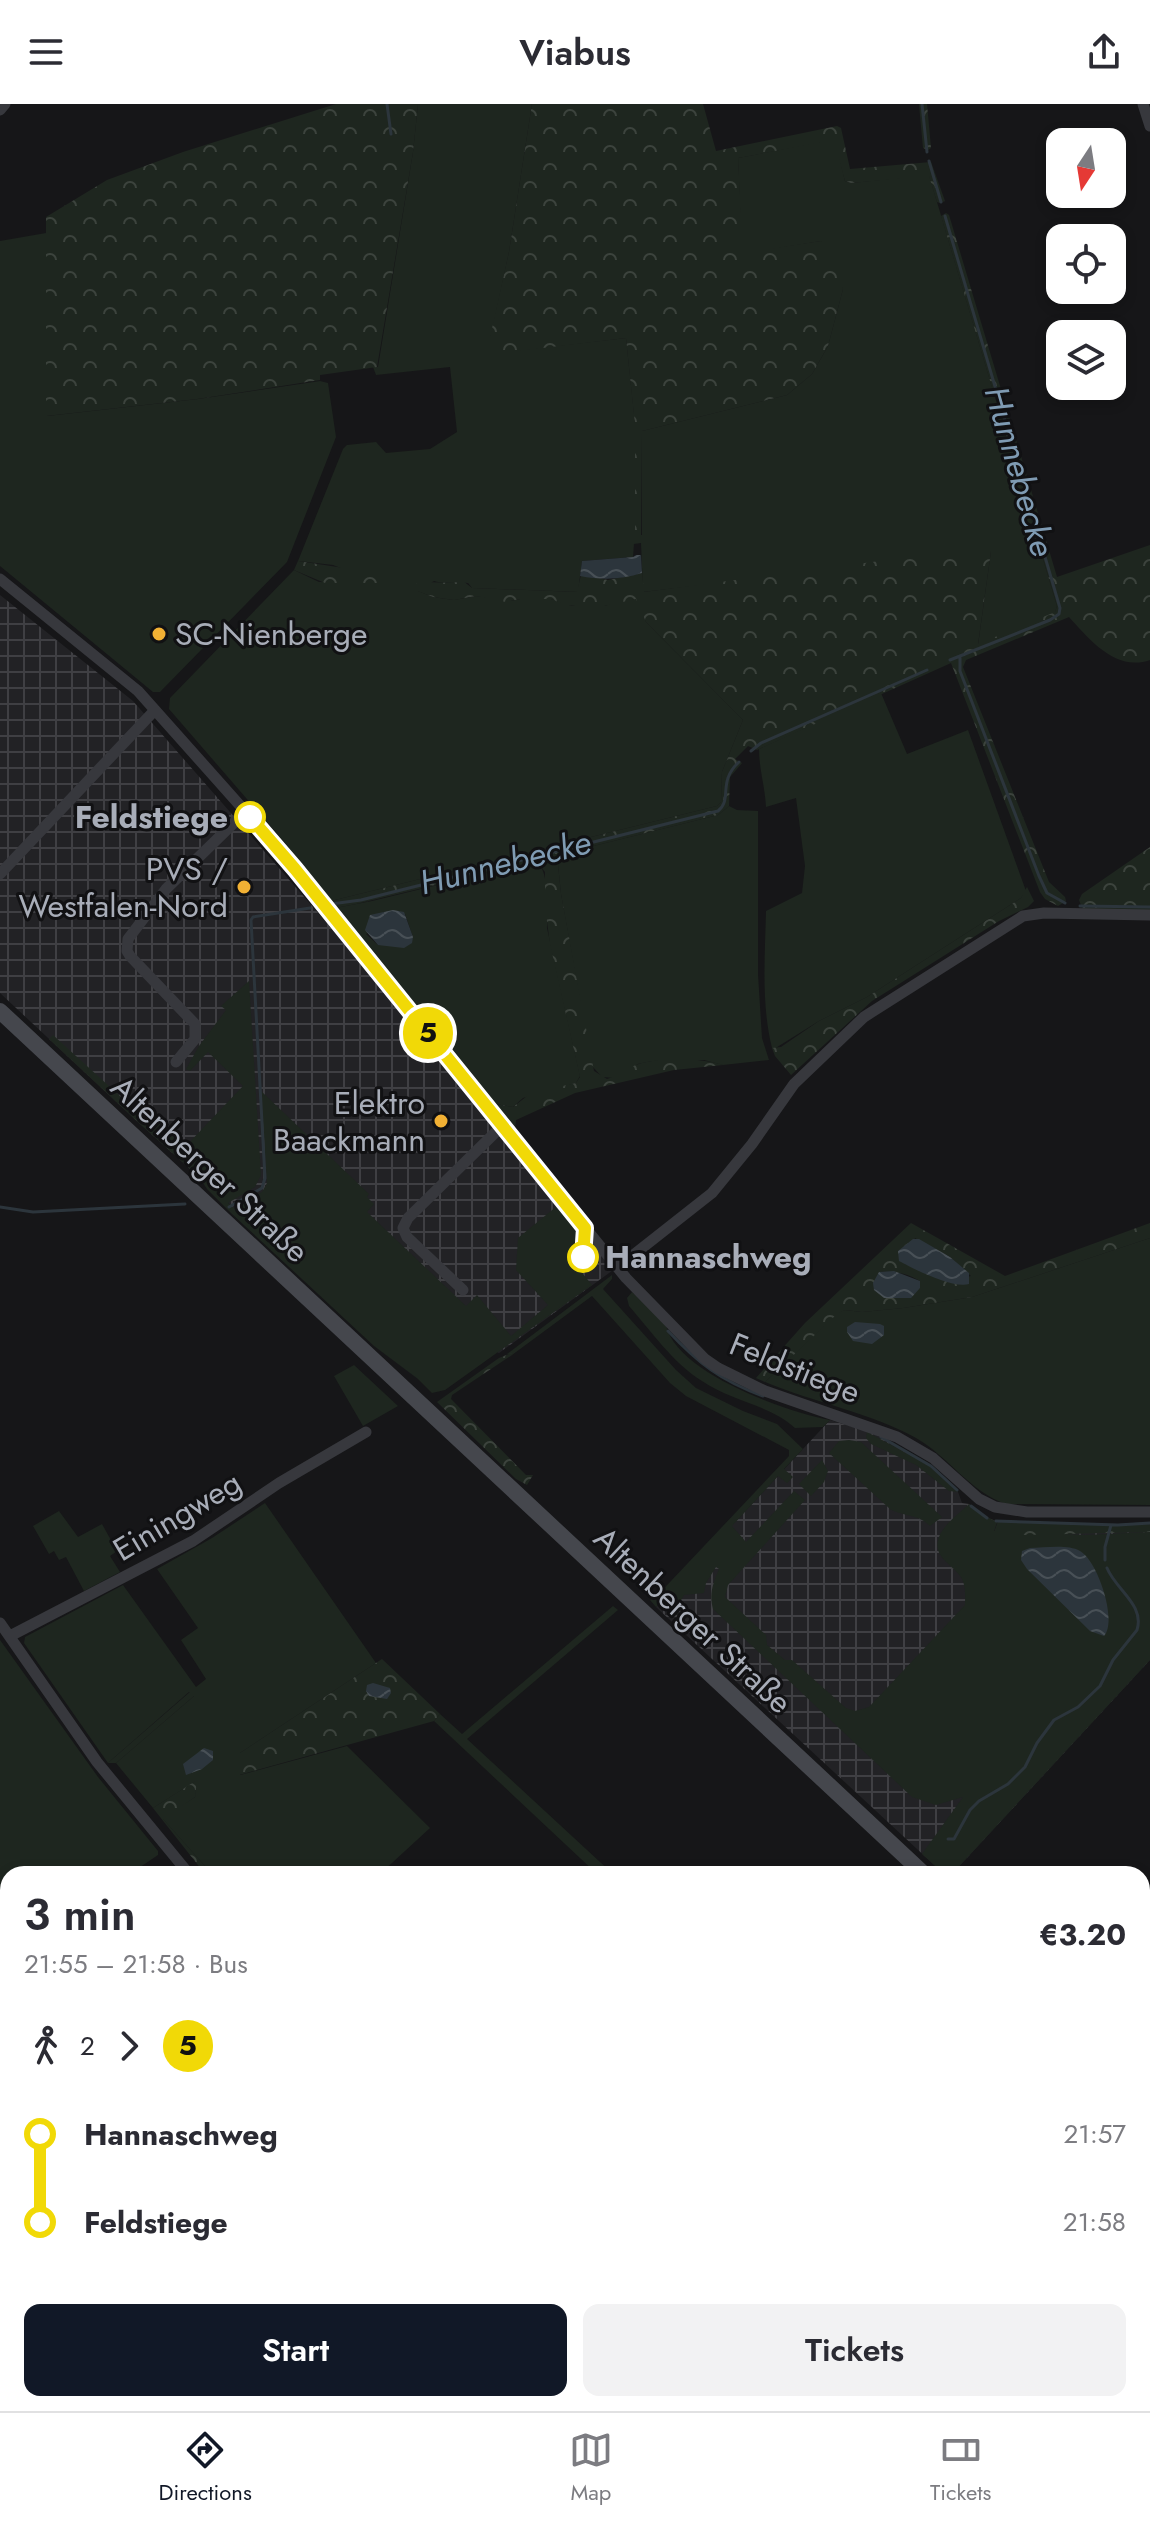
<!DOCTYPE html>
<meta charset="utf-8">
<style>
:root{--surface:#fff;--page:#f2f2f3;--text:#2b2b33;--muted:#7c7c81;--line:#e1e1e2;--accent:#111827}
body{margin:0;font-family:Jost,sans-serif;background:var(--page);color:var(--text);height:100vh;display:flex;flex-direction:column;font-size:30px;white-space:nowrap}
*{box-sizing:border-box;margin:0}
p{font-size:26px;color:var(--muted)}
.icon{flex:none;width:44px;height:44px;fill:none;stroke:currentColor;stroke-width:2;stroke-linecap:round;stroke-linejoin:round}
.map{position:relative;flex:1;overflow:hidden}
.sheet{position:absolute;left:0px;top:1762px;width:1150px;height:546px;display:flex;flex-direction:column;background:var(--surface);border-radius:24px 24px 0 0;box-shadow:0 4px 12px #0003}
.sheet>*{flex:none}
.badge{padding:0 16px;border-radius:26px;font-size:28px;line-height:52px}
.needle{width:52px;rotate:192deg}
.fabs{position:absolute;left:1046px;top:24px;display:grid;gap:16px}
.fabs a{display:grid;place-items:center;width:80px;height:80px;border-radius:16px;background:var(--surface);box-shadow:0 4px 12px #0003;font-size:40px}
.map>.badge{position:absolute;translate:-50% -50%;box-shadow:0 0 0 4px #fff}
.legs{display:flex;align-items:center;gap:12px;height:88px;padding:0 24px;font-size:26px}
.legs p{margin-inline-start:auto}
.head{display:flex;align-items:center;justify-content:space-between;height:136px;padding:0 24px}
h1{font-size:44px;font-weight:600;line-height:60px}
.primary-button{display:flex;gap:16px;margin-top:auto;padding:16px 24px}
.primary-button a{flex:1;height:92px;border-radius:16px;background:var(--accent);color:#fff;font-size:32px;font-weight:600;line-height:92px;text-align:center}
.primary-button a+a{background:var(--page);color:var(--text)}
ul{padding:0 24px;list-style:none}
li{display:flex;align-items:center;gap:28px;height:88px;font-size:30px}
li i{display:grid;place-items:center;width:12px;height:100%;margin:0 10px;background:currentColor}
li i::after{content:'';width:20px;height:20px;margin:-10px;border:6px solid;border-radius:50%;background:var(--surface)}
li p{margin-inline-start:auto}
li:first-child i{background:linear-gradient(#0000 50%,currentColor 0)}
li:last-child i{background:linear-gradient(currentColor 50%,#0000 0)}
header{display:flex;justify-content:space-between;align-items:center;height:104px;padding:0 24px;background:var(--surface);font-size:36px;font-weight:600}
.dock{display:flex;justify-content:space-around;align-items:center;height:112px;border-top:2px solid var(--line);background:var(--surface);font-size:22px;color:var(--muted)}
.dock a{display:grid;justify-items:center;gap:4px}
.dock .on{color:var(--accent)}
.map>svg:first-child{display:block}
.industrial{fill:url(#industrial-grid)}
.grass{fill:#1e261f;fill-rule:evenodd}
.forest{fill:url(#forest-crowns);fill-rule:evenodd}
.water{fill:url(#water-waves)}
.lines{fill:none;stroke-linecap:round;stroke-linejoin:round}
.stream{stroke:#2c353c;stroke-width:3}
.minor{stroke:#37383d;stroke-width:11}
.secondary{stroke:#45474d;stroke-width:16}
.line-1-casing{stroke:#fff;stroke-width:18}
.line-1{stroke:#f1d907;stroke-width:12}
.poi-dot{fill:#f2b134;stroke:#111113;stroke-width:3}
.stop-1-dot{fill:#fff;stroke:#f1d907;stroke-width:4}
.labels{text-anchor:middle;stroke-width:6;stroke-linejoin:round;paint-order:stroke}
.poi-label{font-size:32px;fill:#a8adb8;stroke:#111113;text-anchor:end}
.stop-label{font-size:32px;font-weight:bold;fill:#a8adb8;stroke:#111113;text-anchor:end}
.street-label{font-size:32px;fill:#a8adb8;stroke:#111113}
.water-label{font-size:34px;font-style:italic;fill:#7f9bb3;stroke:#111113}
</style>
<header><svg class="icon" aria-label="menu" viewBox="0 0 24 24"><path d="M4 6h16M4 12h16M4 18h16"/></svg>Viabus<svg class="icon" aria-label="share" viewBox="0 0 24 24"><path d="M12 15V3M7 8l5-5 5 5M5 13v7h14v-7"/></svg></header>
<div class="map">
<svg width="1150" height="2307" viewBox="0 0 1150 2307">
<defs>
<pattern id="industrial-grid" width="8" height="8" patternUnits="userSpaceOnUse" patternTransform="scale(2)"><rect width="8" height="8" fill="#222225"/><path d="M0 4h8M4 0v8" fill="none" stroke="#3f3f43"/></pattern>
<pattern id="forest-crowns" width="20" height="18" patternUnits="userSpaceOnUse" patternTransform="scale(2)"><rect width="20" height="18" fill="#1e261f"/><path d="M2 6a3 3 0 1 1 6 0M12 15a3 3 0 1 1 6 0" fill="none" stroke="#3c433d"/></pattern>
<pattern id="water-waves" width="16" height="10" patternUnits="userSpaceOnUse" patternTransform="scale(2)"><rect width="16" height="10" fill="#2c353c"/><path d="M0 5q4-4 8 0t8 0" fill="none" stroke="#485056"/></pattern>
</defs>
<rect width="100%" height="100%" fill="#161618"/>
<!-- industrial -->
<path class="industrial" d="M0 491 133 597 581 1110 620 1161 499 1249 249 1118 140 1020 0 889Z
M830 1316 872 1329 931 1362 958 1388 962 1399 969 1400 979 1409 997 1418 994 1427 1150 1428V1556L952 1770H944L656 1503Z"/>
<!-- grass -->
<path class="grass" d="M418 0H532L509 148 487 250 626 234 635 319V431H642V327L787 291 812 270 828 242 843 185 821 137 742 150 738 54 835 35 845 77 851 79 929 71 1057 502 1055 509 978 541 991 447 643 488 641 439 634 440 633 453 582 457 578 488 472 484 468 479C456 477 447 481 434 477L418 487 433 493 454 496 476 492 511 497 520 495H551L572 502H605L620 496 638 495 646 518 743 616 722 668 721 698 717 702 331 797 285 739 169 605 170 594 294 466 319 478 379 479 333 461 298 457 343 345 347 341 376 338 386 349 430 345 457 328 450 263 376 271 373 263H378L413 48Z
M46 129 47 312 198 295 320 277 328 279 336 333 287 458 160 588H153L0 462V137Z
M881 589 907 650 968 626 1026 787 1021 794 867 893 819 917 774 945 772 944C761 900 765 852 766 807L802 789 805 762 796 694 766 703C765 683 759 665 759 645Z
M729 702 737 706 758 707V870L762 934 769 956 723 961 704 956 652 957 638 960 614 974 602 973 592 962 561 790 557 751 718 711Z
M523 760H539C549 771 547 807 547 824L580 972 576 979 523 994 513 1003 495 1000 335 804 372 797ZM405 810 413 833 378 841 366 830Z
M249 877 261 1071 255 1083 228 1099 234 1104 262 1088 267 1079 261 987 369 1090 367 1093 374 1100 367 1108 466 1202 477 1191 511 1232 548 1201 516 1166 518 1134 557 1102 577 1127 574 1159 592 1181 445 1286 432 1289 418 1275 374 1242 232 1110 207 1085 199 1073 140 1020 149 1009 185 1043 243 982 208 948 190 967 186 965 199 942 226 906 221 902Z
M1150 1134V1401L1006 1400C970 1388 949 1353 916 1334 869 1308 815 1299 765 1278L837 1209 845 1206 862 1208 903 1204 972 1193Z
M612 1171V1175L603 1185 676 1266 696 1284 743 1307 777 1320 803 1345 784 1365 793 1373 787 1379 778 1372 732 1422 746 1438 794 1387 805 1396 728 1481 725 1493 766 1531 767 1541 785 1556H792L846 1604 855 1607 869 1603 965 1501C965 1493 966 1483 962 1475 955 1461 931 1454 939 1433 943 1421 960 1409 969 1400L979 1409 997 1418 994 1427 1086 1431 1150 1428V1556L952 1770H944L922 1750 963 1693 936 1701 912 1693 713 1505C709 1489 713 1480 719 1465L716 1463 706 1479 704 1489 684 1491 680 1498 677 1511 671 1509 664 1502 669 1490 656 1503 650 1496 654 1495 789 1352V1346L686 1292 670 1279 592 1192 512 1251 507 1250Z
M632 1188 666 1221C676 1269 787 1308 830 1316L823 1323 795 1324C770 1301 731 1297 702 1277 673 1259 651 1227 629 1202L627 1194Z
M354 1261 398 1302 363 1322 334 1272Z
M867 1328 931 1362 958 1388 949 1387 916 1361 871 1340 866 1334Z
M849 1336 861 1338 942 1413 930 1422C919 1410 904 1413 890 1405L829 1349 839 1337Z
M822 1356 828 1367 824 1378 811 1392 799 1380Z
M265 1399 376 1559 240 1649V1671L347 1642 430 1724 380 1770H212L162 1714 195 1693 196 1677 153 1704 116 1659 194 1592 189 1588 108 1659 24 1539 25 1533 123 1481 196 1583 206 1575 181 1536 198 1524 157 1465 212 1434Z
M59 1407 78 1433 102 1420 117 1447 110 1452 120 1468 84 1487 66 1453 59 1456 54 1447 49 1450 33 1422Z
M613 1502 618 1506 467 1635 613 1770H597L434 1617 440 1610 462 1630Z
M0 1536 98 1673 158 1747V1751L130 1770H8V1853L0 1858Z
M0 2025 8 2034V2292L0 2286Z
M21 2300H227L231 2304 227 2307H31Z
M1075 2300H1114L1117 2307H1078Z"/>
<!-- forest -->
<path class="forest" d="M336 0H418L413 48 377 263 320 271V276L197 295 46 312V113L107 76 183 48Z
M532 0H703L716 47 837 22 841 24 850 65 931 58 945 97 940 99 937 98 929 72 851 79 845 77 834 36 738 54 743 149 821 137 838 157 843 185 828 242 812 270 787 291 642 327 641 432 635 431V321L626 234 486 251 509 148Z
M919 0H927L931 44 928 46 923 44Z
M946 109 949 111 1057 473 1150 441V556C1116 568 1090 536 1069 513L966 556 963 563 1049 778 1065 793 1066 797 1058 802 1045 795 1040 788 951 559 757 646 748 642 735 655 742 659 730 673 729 702 718 711 557 751 561 790 594 967 607 975C620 972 629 962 642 959 667 953 698 954 723 961L674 966 575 989 516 1016 515 1024 495 1000 513 1003 531 989 576 979 580 973 550 840 545 802V768L539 760H523L356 800 335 804 331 797 717 702 721 698 722 668 743 616 646 518 636 495 595 504 566 501 551 495H520L506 498 476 492 454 496 433 493 415 486 416 480C432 476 447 481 463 477L472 484 577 488 581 471 608 476 642 469 644 488 986 443 991 447 978 540 1055 508 1057 502 941 112Z
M298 457 383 470 385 473 379 479H325L294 466Z
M1150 743V806H1083L1079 796 1082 790Z
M1027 783 1034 797 1028 803 999 817 872 897 791 971 775 952 772 944 781 943 819 917 867 893 1021 794Z
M53 931 145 1015 140 1020 49 935Z
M911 1119 1005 1172 1150 1119V1134L972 1193 903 1204 862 1208 845 1206 837 1210 765 1278 756 1274 805 1219ZM915 1134 950 1153 971 1172C938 1183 935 1170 905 1160ZM879 1168C894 1167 907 1169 920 1177V1184L916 1186Z
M511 1249 512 1251 452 1291 451 1295 526 1371H533L527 1381 516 1375 437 1298 499 1254Z
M998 1417 1117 1420 1150 1418V1428L1025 1431 994 1428Z
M382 1555 440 1610 434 1617 239 1671 240 1649Z
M190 1588 195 1591 116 1659H108Z
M197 1676 195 1693 163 1715 212 1770H205L153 1704Z
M1150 2102V2205L1142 2206V2103Z
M236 2300H722L711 2307H227Z"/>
<!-- water -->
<path class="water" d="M636 451H641L642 469C621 476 601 476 580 472L582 457 633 453Z
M393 806 404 808 413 833 412 839 404 844 378 841 365 826 370 811Z
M913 1135H919L950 1153 969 1169V1180C953 1185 914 1165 899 1157L898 1147Z
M894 1167 920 1177V1184L911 1194H884L874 1186 873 1179 879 1168Z
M855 1218 880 1220 884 1222V1231L872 1240 853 1237 847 1228V1223Z
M1030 1444C1045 1444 1067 1440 1080 1447 1097 1456 1118 1516 1104 1532L1090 1527 1027 1465 1021 1456 1022 1447Z
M373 1579 390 1584 391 1589 387 1595 369 1592 366 1587 367 1581Z
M204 1644 213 1647V1656L202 1665 186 1671 183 1660Z"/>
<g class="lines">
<!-- stream -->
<path class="stream" d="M387 0 391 30
M922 0 927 48
M929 57 941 98
M945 112 1060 504 1059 510 1050 516 950 556
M960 554V567L1039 772 1047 789 1065 799
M751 647 761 639 927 566
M331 800 361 796 718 707C733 695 717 678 739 658
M1080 802 1150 803
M0 1103 33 1108 185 1100
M229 1103 262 1084 265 1074 251 816 253 813 310 804
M668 1227C698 1259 721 1277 763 1292
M881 1333 931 1362 957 1386
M971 1402 987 1414
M996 1417 1118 1421 1150 1419
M1105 1456V1443L1111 1421
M948 1735H954L970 1706 979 1697 1008 1680 1025 1663 1037 1639 1054 1616 1078 1603 1100 1582 1113 1556 1137 1526C1145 1501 1116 1486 1107 1464
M1142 2191H1150"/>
<!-- minor -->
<path class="minor" d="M1143 0 1150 22
M0 6 5 0
M0 475 138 587 269 734 626 1174 705 1255 718 1264 765 1287 897 1333 933 1354 979 1395 995 1403 1027 1408H1150
M0 770 155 606
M176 958 195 935V920L130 852 127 847 128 835 166 785 245 708
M618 1163 712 1089 752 1040 794 980 864 913 1023 812 1044 809 1150 811
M463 1186 407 1133 403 1124 408 1114 503 1021
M0 1519 97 1658 189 1770
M10 1532 193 1437 279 1379 366 1328
M740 2300 743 2307"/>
<!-- secondary -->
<path class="secondary" d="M0 907 924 1770
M1142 1974 1150 1982"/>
</g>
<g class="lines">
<defs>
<path id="line-1" d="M250 713 295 765 585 1124 583 1153"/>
</defs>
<!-- line-1 casing -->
<use href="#line-1" class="line-1-casing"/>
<!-- line-1 -->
<use href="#line-1" class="line-1"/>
</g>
<!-- markers -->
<g class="poi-dot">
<circle cx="159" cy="530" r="8"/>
<circle cx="244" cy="783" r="8"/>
<circle cx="441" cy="1017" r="8"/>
</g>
<g class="stop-1-dot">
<circle cx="250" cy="713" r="14"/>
<circle cx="583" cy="1153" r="14"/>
</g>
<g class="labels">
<!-- poi labels -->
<g class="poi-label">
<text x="175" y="541" text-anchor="start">SC-Nienberge</text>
<text x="228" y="776">PVS /<tspan x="228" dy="37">Westfalen-Nord</tspan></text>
<text x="425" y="1010">Elektro<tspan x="425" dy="37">Baackmann</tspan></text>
</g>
<!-- stop labels -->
<g class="stop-label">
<text x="228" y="724">Feldstiege</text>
<text x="605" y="1164" text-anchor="start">Hannaschweg</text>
</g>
<!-- street labels -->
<g class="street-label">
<text transform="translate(210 1065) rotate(43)" y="11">Altenberger Straße</text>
<text transform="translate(795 1264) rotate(22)" y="11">Feldstiege</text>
<text transform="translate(177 1412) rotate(-31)" y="11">Einingweg</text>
<text transform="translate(693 1516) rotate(43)" y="11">Altenberger Straße</text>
</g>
<!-- water labels -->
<g class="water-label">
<text transform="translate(1020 367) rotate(74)" y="12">Hunnebecke</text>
<text transform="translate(505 758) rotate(-14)" y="12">Hunnebecke</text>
</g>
</g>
</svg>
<div class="fabs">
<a><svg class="needle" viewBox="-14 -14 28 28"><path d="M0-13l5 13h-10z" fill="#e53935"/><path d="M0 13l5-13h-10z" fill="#7c7c81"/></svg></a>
<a><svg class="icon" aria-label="locate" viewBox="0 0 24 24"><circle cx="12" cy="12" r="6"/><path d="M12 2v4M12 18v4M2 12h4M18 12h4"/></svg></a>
<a><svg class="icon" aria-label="layers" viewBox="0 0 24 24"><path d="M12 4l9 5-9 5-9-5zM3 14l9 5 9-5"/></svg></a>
</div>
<b class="badge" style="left:428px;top:929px;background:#f1d907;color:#111">5</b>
<section class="sheet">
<div class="head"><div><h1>3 min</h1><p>21:55 – 21:58 · Bus</p></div><b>€3.20</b></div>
<div class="legs"><svg class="icon" aria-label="walk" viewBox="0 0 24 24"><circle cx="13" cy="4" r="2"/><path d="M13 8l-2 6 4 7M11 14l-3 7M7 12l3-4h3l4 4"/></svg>2<svg class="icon" aria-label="forward" viewBox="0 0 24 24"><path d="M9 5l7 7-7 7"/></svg><b class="badge" style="background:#f1d907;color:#111">5</b></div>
<ul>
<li><i style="color:#f1d907"></i><b>Hannaschweg</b><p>21:57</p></li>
<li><i style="color:#f1d907"></i><b>Feldstiege</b><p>21:58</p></li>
</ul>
<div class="primary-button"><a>Start</a><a>Tickets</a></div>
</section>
</div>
<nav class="dock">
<a class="on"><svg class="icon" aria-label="directions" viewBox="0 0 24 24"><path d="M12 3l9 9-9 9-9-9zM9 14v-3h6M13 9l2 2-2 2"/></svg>Directions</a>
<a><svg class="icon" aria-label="map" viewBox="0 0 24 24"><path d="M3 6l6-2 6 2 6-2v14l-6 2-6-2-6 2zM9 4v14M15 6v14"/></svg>Map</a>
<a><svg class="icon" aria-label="tickets" viewBox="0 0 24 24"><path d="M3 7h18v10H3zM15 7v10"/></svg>Tickets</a>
</nav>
